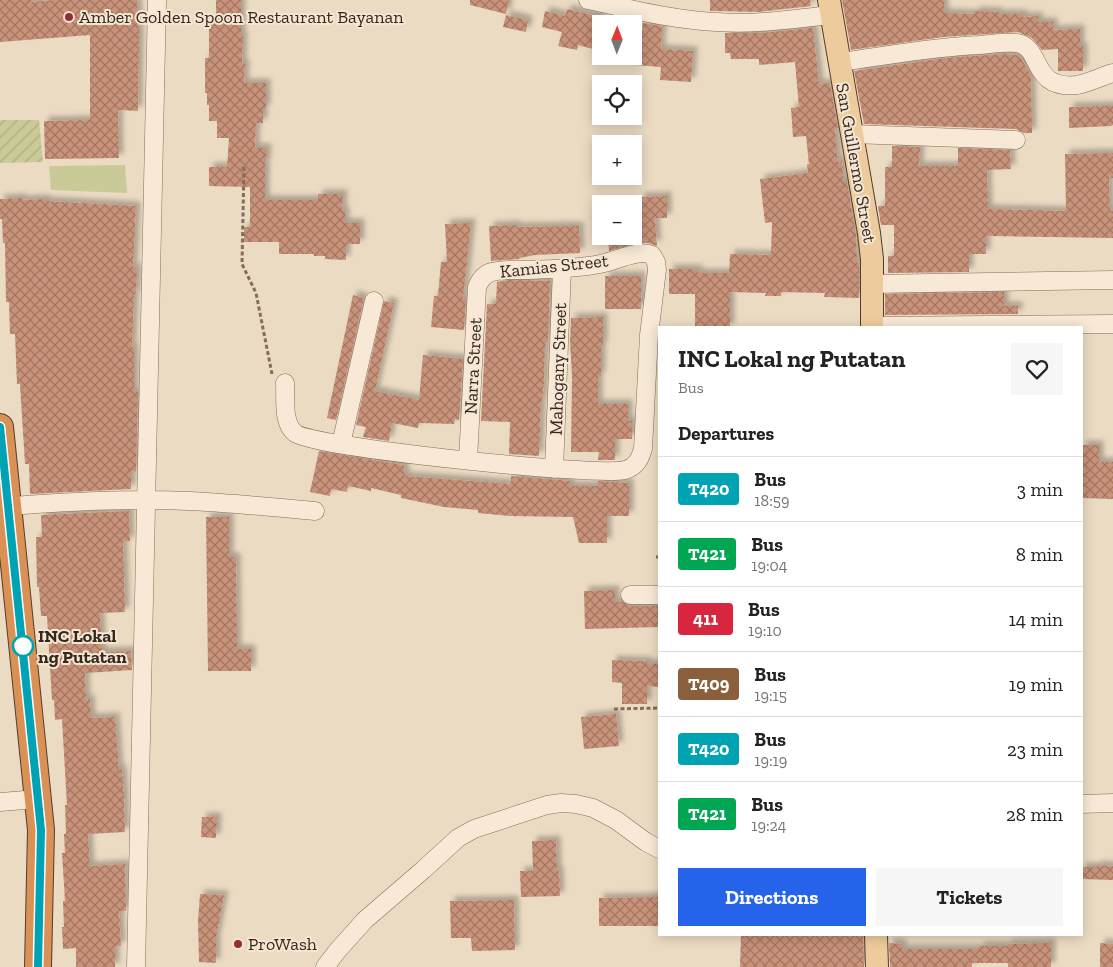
<!DOCTYPE html>
<meta charset="utf-8">
<style>
:root{--surface:#fff;--page:#f6f6f6;--text:#222;--muted:#767676;--line:#e0e0e0;--accent:#2563eb}
body{margin:0;font-family:"Zilla Slab",serif;background:var(--page);color:var(--text);height:100vh;display:flex;flex-direction:column;font-size:19px;white-space:nowrap}
*{box-sizing:border-box;margin:0}
p{font-size:16px;color:var(--muted)}
.icon{flex:none;width:28px;height:28px;fill:none;stroke:currentColor;stroke-width:2;stroke-linecap:round;stroke-linejoin:round}
.map{position:relative;flex:1;overflow:hidden}
.details{position:absolute;left:658px;top:326px;width:425px;height:610px;display:flex;flex-direction:column;background:var(--surface);border-radius:0px;box-shadow:0 2px 12px #0003}
.details>*{flex:none}
.badge{padding:0 10px;border-radius:4px;font-size:18px;line-height:32px}
.needle{width:32px;rotate:1deg}
.controls{position:absolute;left:592px;top:15px;display:grid;gap:10px}
.controls a{display:grid;place-items:center;width:50px;height:50px;border-radius:0px;background:var(--surface);box-shadow:0 2px 12px #0003;font-size:25px}
.map>.badge{position:absolute;translate:-50% -50%;box-shadow:0 0 0 2px #fff}
h2{padding:0 20px;font-size:19px;line-height:45px}
.round{display:grid;place-items:center;flex:none;width:52px;height:52px;border-radius:0px;background:var(--page)}
.overview{display:flex;align-items:center;justify-content:space-between;height:85px;padding:0 20px}
h1{font-size:24px;font-weight:800;line-height:38px}
.action{display:flex;gap:10px;margin-top:auto;padding:10px 20px}
.action a{flex:1;height:58px;border-radius:0px;background:var(--accent);color:#fff;font-size:20px;font-weight:800;line-height:58px;text-align:center}
.action a+a{background:var(--page);color:var(--text)}
ul{padding:0;list-style:none}
li{display:flex;align-items:center;gap:15px;height:65px;padding:0 20px;border-top:1px solid var(--line)}
li div{flex:1}
li b{display:block;font-size:19px}
li em{font-style:normal}
li .badge{min-width:55px;font-weight:700;text-align:center}
.map>svg:first-child{display:block}
.park{fill:#c9ca97}
.garden{fill:url(#garden-furrows)}
.building{fill:url(#building-cross-hatch);filter:url(#shadow)}
.lines{fill:none;stroke-linecap:round;stroke-linejoin:round}
.minor-casing{stroke:#856d5a;stroke-width:19}
.major-casing{stroke:#533c2e;stroke-width:24}
.highway-casing{stroke:#533c2e;stroke-width:28}
.path{stroke:#856d5a;stroke-width:3;stroke-dasharray:4 2.5;stroke-linecap:butt}
.minor{stroke:#f7e9d5;stroke-width:18}
.major{stroke:#eecb9c;stroke-width:22}
.highway{stroke:#d99156;stroke-width:26}
.line-casing{stroke:#fff;stroke-width:11}
.line{stroke:#00a3b4;stroke-width:8}
.poi-dot{fill:#922d38;stroke:#f4e6d2;stroke-width:2}
.stop-dot{fill:#fff;stroke:#00a3b4;stroke-width:2.5}
.labels{text-anchor:middle;stroke-width:4;stroke-linejoin:round;paint-order:stroke}
.poi-label{font-size:18px;fill:#36271e;stroke:#f4e6d2;text-anchor:start}
.street-label{font-size:18px;fill:#36271e;stroke:#f4e6d2}
.stop-label{font-size:18px;font-weight:bold;fill:#36271e;stroke:#f4e6d2;text-anchor:start}
</style>
<div class="map">
<svg width="1113" height="967" viewBox="0 0 1113 967">
<defs>
<pattern id="garden-furrows" width="10" height="10" patternUnits="userSpaceOnUse" patternTransform="scale(1.25)"><rect width="10" height="10" fill="#c9ca97"/><path d="M-1 1l2-2M0 10L10 0M9 11l2-2" fill="none" stroke="#adae82"/></pattern>
<pattern id="building-cross-hatch" width="8" height="8" patternUnits="userSpaceOnUse" patternTransform="scale(1.25)"><rect width="8" height="8" fill="#c9927a"/><path d="M0 0l8 8M0 8l8-8" fill="none" stroke="#a47763"/></pattern>
<filter id="shadow"><feDropShadow dx="4.5" dy="-4.5" stdDeviation="2.5" flood-color="#0004"/></filter>
</defs>
<rect width="100%" height="100%" fill="#ecdbc3"/>
<!-- park -->
<path class="park" d="M125 165 127 193 51 190 49 166Z"/>
<!-- garden -->
<path class="garden" d="M0 120H39L43 162 0 163Z"/>
<!-- building -->
<path class="building" d="M0 0H31V2L54 0H137L139 30 138 111 118 110 119 158 45 159 44 121 90 120V35L0 42Z
M216 0H241V36H243L242 64H245L244 83H266V109H263V123H256L255 148H267L266 163H265V200H318V194H343L342 211H345V223H360V244H346V260L325 259V256H314V254H279V242H244V227H250V187L209 186V167H227L229 138H217V121H209V105H207V93H205V58H209V22H216Z
M470 0H509L506 14 470 5Z
M710 0H810L811 6 758 12 717 11H710Z
M842 0H944V13L975 14V11L998 12V14H1023V17L1038 16V22H1053V30L1080 29V47H1083V71H1058V49L1042 50 1032 38 1018 32 943 37 851 50Z
M567 9 601 17V51L578 45 577 50 558 46 562 32 542 27 545 11 565 16Z
M506 15 528 20 526 32 503 27Z
M643 23 662 26 661 49 693 51 691 82 660 80 661 67 634 65V28L643 30Z
M813 28 819 84 830 83 838 128 835 129 838 162 842 161 844 182H847L856 235 857 263H859V298L824 297 825 293 781 292V296H765L766 293 730 292V328H695V294H669V269H698V273H729L730 254 771 255 772 222 765 223 760 179 808 173 807 164H809L806 136 793 137 791 108 799 107 795 62 759 65V59H731L730 53H725V33H760Z
M1003 54 1019 55 1031 75 1032 133H1024L1016 129 864 124 854 71 945 58Z
M1110 106H1113V125L1111 126 1069 128V107Z
M892 146 920 147 919 166H958V148L1010 150 1011 169 987 170 988 209 1066 211 1065 154 1113 153V178H1109L1110 211H1113V238L986 236V254H969V272L888 273V256H894V225H881L878 206H885V167H892Z
M667 196V218H655L657 246 648 243H638L609 251 608 236H634V219L640 218V197Z
M22 198V200L45 199V201L136 206 133 268H137L136 294H134L132 347 134 348V392H138L136 470V472L131 471V489L30 494 29 464H25L20 384H17L15 334H10L9 302H6L5 243H3L2 219H0V199Z
M471 223 463 299H466L464 330 431 327 434 296H438L441 262H447L445 224Z
M516 225V227L579 226 580 253 535 255 519 258 520 259 491 261 489 226Z
M605 276H641V309H605Z
M510 280 550 281 548 342H545L544 382 542 401H541L539 456 509 454 510 422 481 421 487 304H496L497 282Z
M1004 292V306H1018V314L885 315V294Z
M353 295 364 298 336 420 327 418Z
M384 301 394 303 375 391 419 400 423 355 463 359 459 420 455 419 454 424 419 423 418 428 392 423 389 441 363 437 366 427 356 425Z
M603 317V346H601V376H598V404H628V421H632V439H615V460H598L599 452H571L572 376 570 342 571 318Z
M1082 445H1099V462H1113V499L1081 498Z
M319 451 404 465 405 476 511 484V476L570 481V486H598V481L629 483V516H607V543H579L573 517 510 516 478 513V510L444 507 401 498V495L371 488V491L348 486 347 492 331 489 330 496 310 492Z
M129 511 130 541H123L125 612 100 613 102 652 131 651 132 670 85 673 86 700 90 699 91 718 115 717 119 770 122 769 124 798 125 832 88 834 90 866 125 864 126 911H119L121 946H115V967H76V948L63 949 62 927H64L63 901H65L62 853H65L64 834H66L65 805H67L62 719 55 720 54 700H52L47 616H41L39 587H37L36 537H42L41 515Z
M206 517H229V557H236L237 649H251V671H208Z
M615 590V602H623L630 606H659V627L585 629 584 591Z
M612 660 647 661V664H659V687L647 686V704H622V683L612 682Z
M616 714 619 746 584 749 581 717Z
M202 817H217L216 838 201 837Z
M556 840 557 871 559 870 560 896 521 897 520 871H533L532 841Z
M1097 865 1113 866V880L1081 879V867H1097Z
M200 894 224 895 216 938V963L199 962 198 921Z
M659 897V926H599V898Z
M514 900 515 950 472 951 471 938H451L450 901Z
M741 935H863L864 967H740Z
M889 943 902 944V949H979V946H1008V944L1051 943V967H1008V963H972V967H890Z
M1100 943 1113 944V967H1100Z"/>
<g class="lines">
<defs>
<path id="minor" d="M588 0C631 9 673 20 716 22 754 25 793 19 830 15
M839 62C885 56 932 47 979 45 991 44 1004 42 1017 43 1043 47 1030 90 1077 85 1089 83 1102 76 1113 73
M852 134 1016 140
M872 284 1113 280
M872 326 1113 324
M285 383C286 397 282 423 295 433 311 447 597 477 625 470 636 467 640 459 643 449L649 335 657 270 656 262 652 255C635 249 617 261 600 264 576 269 551 269 527 270 516 270 503 269 492 272 484 274 480 280 477 287L468 460
M341 444 374 301
M554 469 562 269
M9 506C68 502 129 498 189 501 231 503 273 507 315 511
M630 595H659
M0 802 38 799
M1081 804 1113 803
M136 967 157 0
M325 967 338 950 365 920 423 870 458 838 474 829 547 805 561 803 576 804 593 808 616 820 646 842 659 849"/>
<path id="major" d="M829 0 869 233 872 259V328
M876 935 877 967"/>
<path id="highway" d="M0 427 41 830 38 967"/>
</defs>
<!-- minor casing -->
<use href="#minor" class="minor-casing"/>
<!-- major casing -->
<use href="#major" class="major-casing"/>
<!-- highway casing -->
<use href="#highway" class="highway-casing"/>
<!-- path -->
<path class="path" d="M244 167 242 264 256 293 272 374
M656 557H659
M614 709 659 708"/>
<!-- minor -->
<use href="#minor" class="minor"/>
<!-- major -->
<use href="#major" class="major"/>
<!-- highway -->
<use href="#highway" class="highway"/>
</g>
<g class="lines">
<defs>
<path id="line" d="M0 427 41 830 38 967"/>
</defs>
<!-- line casing -->
<use href="#line" class="line-casing"/>
<!-- line -->
<use href="#line" class="line"/>
</g>
<!-- markers -->
<g class="poi-dot">
<circle cx="69" cy="17" r="5"/>
<circle cx="238" cy="944" r="5"/>
</g>
<circle class="stop-dot" cx="23" cy="646" r="10"/>
<g class="labels">
<!-- poi labels -->
<g class="poi-label">
<text x="79" y="23">Amber Golden Spoon Restaurant Bayanan</text>
<text x="248" y="950">ProWash</text>
</g>
<!-- street labels -->
<g class="street-label">
<text transform="translate(856 163) rotate(80)" y="6">San Guillermo Street</text>
<text transform="translate(554 266) rotate(-6)" y="6">Kamias Street</text>
<text transform="translate(473 366) rotate(-87)" y="6">Narra Street</text>
<text transform="translate(558 369) rotate(-88)" y="6">Mahogany Street</text>
</g>
<!-- stop labels -->
<g class="stop-label">
<text x="38" y="642">INC Lokal<tspan x="38" dy="21">ng Putatan</tspan></text>
</g>
</g>
</svg>
<div class="controls">
<a><svg class="needle" viewBox="-14 -14 28 28"><path d="M0-13l5 13h-10z" fill="#e53935"/><path d="M0 13l5-13h-10z" fill="#767676"/></svg></a>
<a><svg class="icon" aria-label="locate" viewBox="0 0 24 24"><circle cx="12" cy="12" r="6"/><path d="M12 2v4M12 18v4M2 12h4M18 12h4"/></svg></a>
<a>+</a>
<a>−</a>
</div>
<section class="details">
<div class="overview"><div><h1>INC Lokal ng Putatan</h1><p>Bus</p></div><a class="round"><svg class="icon" aria-label="heart" viewBox="0 0 24 24"><path d="M12 20l-8-8c-3-5 5-10 8-4 3-6 11-1 8 4z"/></svg></a></div>
<h2>Departures</h2>
<ul>
<li><span class="badge" style="background:#00a3b4;color:#fff">T420</span><div><b>Bus</b><p>18:59</p></div><em>3 min</em></li>
<li><span class="badge" style="background:#00a651;color:#fff">T421</span><div><b>Bus</b><p>19:04</p></div><em>8 min</em></li>
<li><span class="badge" style="background:#d7263d;color:#fff">411</span><div><b>Bus</b><p>19:10</p></div><em>14 min</em></li>
<li><span class="badge" style="background:#8b5e3c;color:#fff">T409</span><div><b>Bus</b><p>19:15</p></div><em>19 min</em></li>
<li><span class="badge" style="background:#00a3b4;color:#fff">T420</span><div><b>Bus</b><p>19:19</p></div><em>23 min</em></li>
<li><span class="badge" style="background:#00a651;color:#fff">T421</span><div><b>Bus</b><p>19:24</p></div><em>28 min</em></li>
</ul>
<div class="action"><a>Directions</a><a>Tickets</a></div>
</section>
</div>
